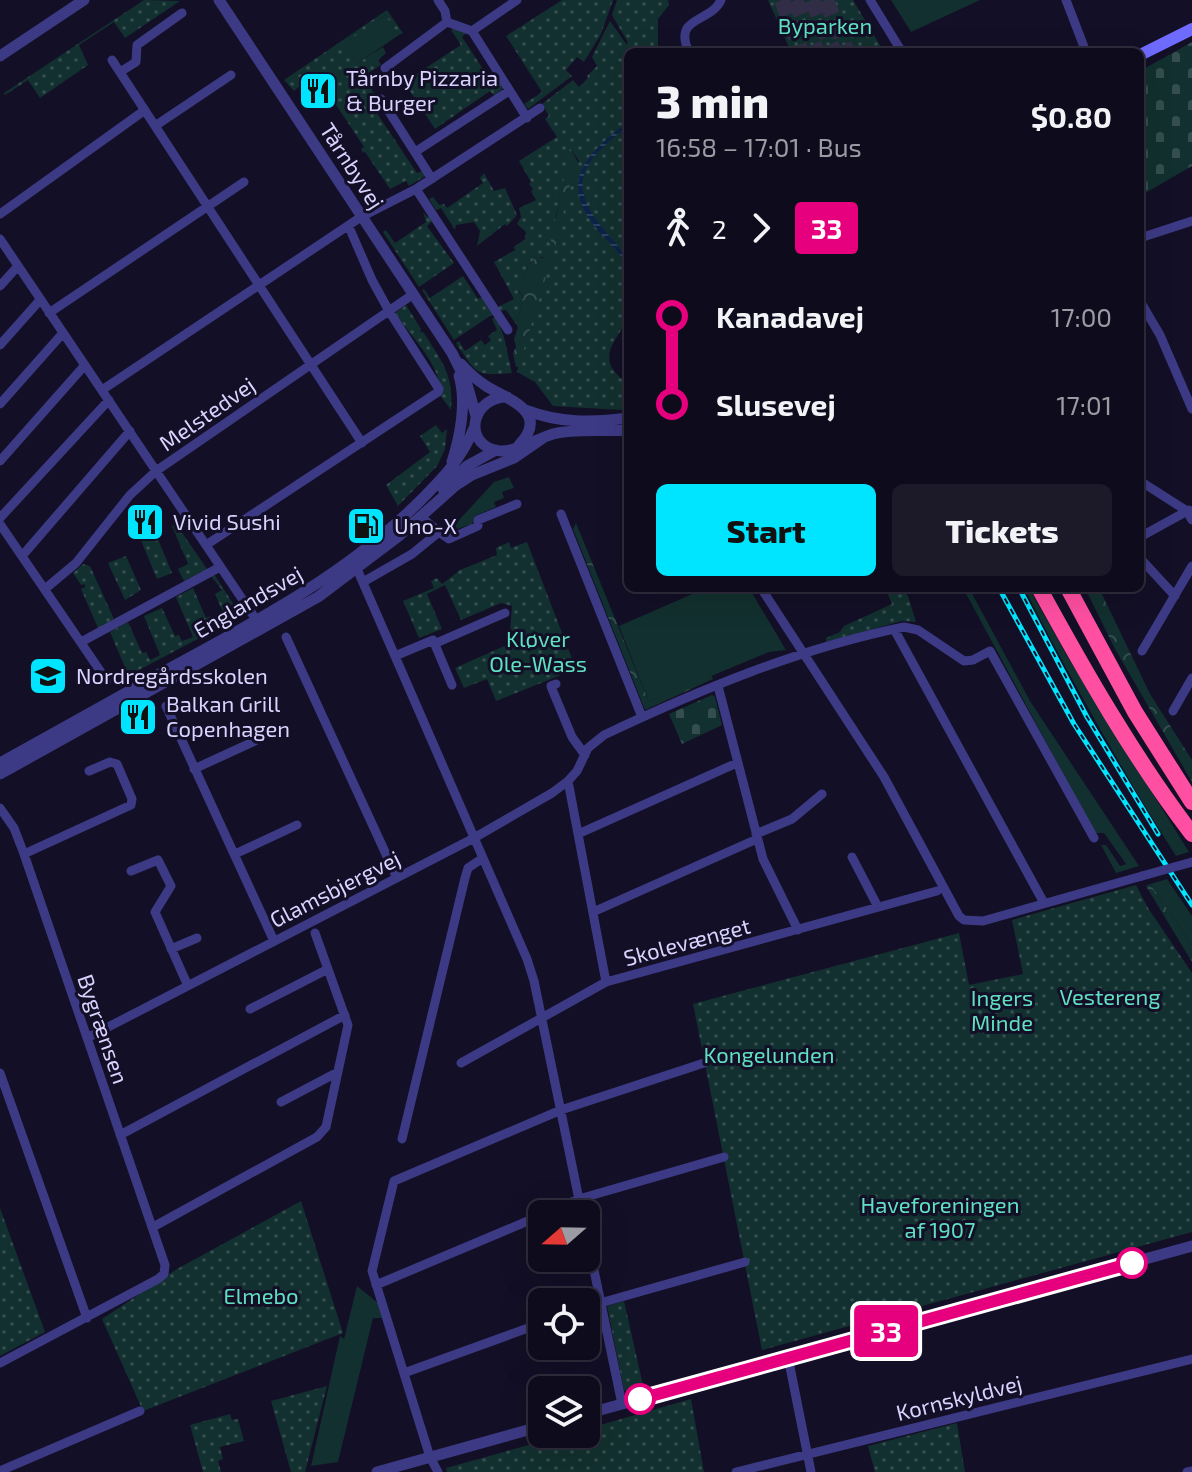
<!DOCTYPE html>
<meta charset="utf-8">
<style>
:root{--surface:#0e0b1c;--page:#1c1929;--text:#f1f3f6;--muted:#9b9ba3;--line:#2e2b3b;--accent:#00e5ff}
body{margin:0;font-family:"Exo 2",sans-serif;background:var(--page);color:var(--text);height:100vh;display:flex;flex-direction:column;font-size:30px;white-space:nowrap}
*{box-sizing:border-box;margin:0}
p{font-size:26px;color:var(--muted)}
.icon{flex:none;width:44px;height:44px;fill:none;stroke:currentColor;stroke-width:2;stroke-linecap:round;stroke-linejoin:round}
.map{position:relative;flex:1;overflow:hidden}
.drawer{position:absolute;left:624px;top:48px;width:520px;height:544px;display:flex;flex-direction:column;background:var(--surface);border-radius:12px;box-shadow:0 8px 32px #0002,0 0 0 2px var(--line)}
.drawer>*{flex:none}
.badge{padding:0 16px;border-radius:6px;font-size:28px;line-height:52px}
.needle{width:52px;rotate:250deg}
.tools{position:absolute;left:528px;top:1200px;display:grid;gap:16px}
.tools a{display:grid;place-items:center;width:72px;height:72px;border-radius:12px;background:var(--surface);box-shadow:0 8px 32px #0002,0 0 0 2px var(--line);font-size:40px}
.map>.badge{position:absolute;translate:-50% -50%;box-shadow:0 0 0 4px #fff}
.legs{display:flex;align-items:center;gap:12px;height:88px;padding:0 32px;font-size:26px}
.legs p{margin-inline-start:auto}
.head{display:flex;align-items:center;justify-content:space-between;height:136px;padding:0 32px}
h1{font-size:44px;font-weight:800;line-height:60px}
.button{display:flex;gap:16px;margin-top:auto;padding:16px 32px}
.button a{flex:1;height:92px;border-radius:12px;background:var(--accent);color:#111;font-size:32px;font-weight:800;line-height:92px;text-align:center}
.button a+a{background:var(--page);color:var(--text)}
ul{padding:0 32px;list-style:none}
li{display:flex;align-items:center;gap:28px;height:88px;font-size:30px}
li i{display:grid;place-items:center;width:12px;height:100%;margin:0 10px;background:currentColor}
li i::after{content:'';width:20px;height:20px;margin:-10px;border:6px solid;border-radius:50%;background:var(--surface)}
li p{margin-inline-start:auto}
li:first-child i{background:linear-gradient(#0000 50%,currentColor 0)}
li:last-child i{background:linear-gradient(currentColor 50%,#0000 0)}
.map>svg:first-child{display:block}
.grass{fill:#12302f}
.forest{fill:url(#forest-crowns)}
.cemetery{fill:url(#cemetery-stones)}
.park{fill:url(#park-dots)}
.water{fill:url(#water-rules)}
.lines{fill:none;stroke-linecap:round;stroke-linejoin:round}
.motorway-tunnel{stroke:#312d47;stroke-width:16;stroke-dasharray:16 8;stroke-linecap:butt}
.minor{stroke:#3d3a85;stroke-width:9}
.tertiary{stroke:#3d3a85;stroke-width:11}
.secondary{stroke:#6f6bff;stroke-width:12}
.motorway{stroke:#ff4fa3;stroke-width:16}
.rail-casing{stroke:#00e5ff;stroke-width:5}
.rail{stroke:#130f26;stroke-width:2;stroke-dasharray:6;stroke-linecap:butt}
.minor-bridge{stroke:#3d3a85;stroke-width:9}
.line-1-casing{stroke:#fff;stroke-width:18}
.line-1{stroke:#e6007e;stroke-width:12}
.stop-1-dot{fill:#fff;stroke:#e6007e;stroke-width:4}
.labels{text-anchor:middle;stroke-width:6;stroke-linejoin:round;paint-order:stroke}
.park-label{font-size:22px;fill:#5fe0c0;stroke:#130f26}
.poi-label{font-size:22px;fill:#d9d4ff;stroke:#130f26;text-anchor:start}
.street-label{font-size:22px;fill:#d9d4ff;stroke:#130f26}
</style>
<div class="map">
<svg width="1192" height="1472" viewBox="0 0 1192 1472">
<defs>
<pattern id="forest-crowns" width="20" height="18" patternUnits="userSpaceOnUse" patternTransform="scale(2)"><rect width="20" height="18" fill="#12302f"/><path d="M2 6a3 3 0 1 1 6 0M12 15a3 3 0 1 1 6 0" fill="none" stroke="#344d4e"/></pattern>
<pattern id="cemetery-stones" width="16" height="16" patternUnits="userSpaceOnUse" patternTransform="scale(2)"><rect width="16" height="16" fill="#12302f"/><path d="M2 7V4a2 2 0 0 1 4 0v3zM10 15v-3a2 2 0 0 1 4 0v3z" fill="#344d4e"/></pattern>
<pattern id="park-dots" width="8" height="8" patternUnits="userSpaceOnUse" patternTransform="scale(2)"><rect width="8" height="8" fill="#12302f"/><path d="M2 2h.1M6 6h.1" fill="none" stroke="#344d4e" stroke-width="1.8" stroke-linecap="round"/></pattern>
<pattern id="water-rules" width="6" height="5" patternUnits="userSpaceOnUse" patternTransform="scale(2)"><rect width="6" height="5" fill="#0c2248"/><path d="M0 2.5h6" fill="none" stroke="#2f4163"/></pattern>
</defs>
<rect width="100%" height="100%" fill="#130f26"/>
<!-- grass -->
<path class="grass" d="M891 0H980L911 32Z
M385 15 399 35 358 63 344 43Z
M509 477 514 488 502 492 504 498 494 502 496 507 475 516 472 524 448 532 494 482Z
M706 588H749L786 650 769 652 649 702 619 626Z
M963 588H969L1030 701 1139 866 1116 873 1101 845H1106L1120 866 1126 864 1104 833H1095Z
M1024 588H1029L1066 654 1189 852 1176 856C1121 769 1071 680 1024 588Z
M1167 879 1192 916V945L1150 884Z
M357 1286 378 1303 382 1318H373L338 1462 311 1466 340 1336 344 1339Z"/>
<!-- forest -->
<path class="forest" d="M569 146 579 164 575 196 520 367H516L513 353 516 347 514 339 518 327 516 324 524 299 519 291 528 267 535 258H543L556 218Z
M576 523 649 702 711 675 713 679 645 710 573 529Z
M1085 588H1099L1150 694 1192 760V782L1114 647Z
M1150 884 1192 945V962L1146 886Z"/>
<!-- cemetery -->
<path class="cemetery" d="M1192 42V166L1140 196V71Z
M712 695 715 697 722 725 682 744 669 714Z"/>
<!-- park -->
<path class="park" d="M144 0 180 1 125 38 114 22 79 45 88 65 40 98 28 80 5 95 4 93Z
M562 0H613L601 34 584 62 577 57 566 70 572 76 528 109 524 104 542 92 506 36Z
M617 0H668L669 5 658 19V52H628V319C611 347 596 360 628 384V408L621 410 553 406 535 382 517 372 558 237 571 179 579 161 570 148 550 245 547 256 534 259 528 267 519 292 524 299 516 324 506 310 501 311 496 308 514 299 494 262 515 250 514 247 525 239 526 232 517 224 521 217 519 208 536 200 531 191 533 189 529 184 531 182 519 161 557 137 545 119 549 116 542 104 573 80 579 87 588 78 587 76 597 66 592 57 610 21 627 45V41L612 15Z
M768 0H853L881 47 862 48 858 52H791Z
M387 10 403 33 399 35 385 15 345 43 358 63 383 47 386 53 378 60 381 65 363 76 375 95 368 100 417 173 424 170 427 175 409 186 406 181 390 189 365 152 363 153 361 149 364 147 319 79 311 84 314 77 311 76 294 91 284 80Z
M455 28 466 33 462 37 494 86 500 83 503 88 495 96 490 91 435 129 404 82 461 45 451 30Z
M484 173 494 191 505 188 517 215 507 226 505 224 477 246 480 231 474 222 456 225 455 230 441 208 436 210 429 199 433 197 439 205 444 204 447 208 483 183 480 178Z
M423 212 427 217 431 214 434 220 427 226 454 263 419 287 383 232 386 230 395 243 426 222Z
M463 276 478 299 482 297 493 314 454 340 422 290 424 289 430 298Z
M406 305 421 329 420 331 424 333C442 362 454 375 451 410L439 394C445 369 408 333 395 313Z
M495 317C506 334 507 354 512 373 474 376 477 374 456 343L459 341 465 351 481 340 485 345 491 340 488 336 497 330 492 319Z
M436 425 442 433 447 429 445 449 437 466 398 506 386 485 430 452 420 436Z
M176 524 207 569 184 581 178 569 188 564 172 526Z
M155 532 172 573 157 579 140 538Z
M509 542 511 548 527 542 576 669 496 701 487 679 464 688 455 668 509 644 512 606 501 603 461 620 445 585 427 594 442 629 419 638 403 601 434 588 431 581 437 578 442 584 460 570 497 555 496 548Z
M126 556 141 590 125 600 108 563Z
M83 564 90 566 114 619 98 628 81 589 85 587V584L81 585 73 573Z
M214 574 241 616 120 680 119 676 127 672 110 632 128 622 142 653 146 652 150 660 160 655 144 616 162 608 175 636 179 635 182 641 193 637 176 597 193 588 206 618 211 616 215 624 226 619 215 594 222 590 211 576Z
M895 588H901L908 596 916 622 902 621 826 642V638L840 632 844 626 892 604 887 592Z
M1136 885 1148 908 1192 973V1232L762 1350 693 1004 959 933 969 985 1023 974 1012 920Z
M301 1201 343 1333 143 1411 102 1319 177 1269Z
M0 1208 45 1332 0 1356Z
M624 1301 643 1385 624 1391 607 1306Z
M327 1386 305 1472H291L271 1401Z
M691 1399 704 1472H447L446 1468 568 1434H586V1429Z
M230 1414 232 1420 238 1419 244 1441 220 1447 223 1459 218 1461 221 1472H203L190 1425Z
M957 1423 965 1472H875L868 1446Z"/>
<!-- water -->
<path class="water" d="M628 122V126C579 164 565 185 609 236 621 249 628 256 628 273 625 257 612 245 600 233 556 182 585 155 628 122Z"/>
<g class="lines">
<!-- motorway-tunnel -->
<path class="motorway-tunnel" d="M782 0 801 52
M795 0 817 52
M812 0 834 52
M826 0 847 52"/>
<!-- minor -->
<path class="minor" d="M870 0 902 52
M1066 0 1086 52
M447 22 472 31 527 118
M472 31 517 0
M689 52C672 16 711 23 721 0
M112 60 362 443
M385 68 447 22 445 11 438 0
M120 72 136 62 137 45 182 13
M381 99 432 179
M155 126 231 75
M415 152 509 91
M416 189 508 330
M0 214 145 110
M1140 238 1192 221
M0 239 257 621
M0 286 18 266
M1140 301 1160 335 1192 409
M49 313 244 182
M0 345 40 300
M102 390 361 217 416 189 540 108
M0 404 63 333
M0 461 85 365
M1140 481 1187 511 1192 520
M561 514 642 717
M0 518 109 400
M0 524 107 681
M439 532 449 539 478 526V520L517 504
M1140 537 1189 510
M206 545 438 392 439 389 389 311 372 280 349 227
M22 556 130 431
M1140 558 1175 596
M357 569 527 959 534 981 582 1214
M363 582 412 554 439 532 420 516
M761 588 884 777 959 916 964 920 983 921 1142 876
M45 589 76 563 130 495 156 471 412 295
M894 629 1044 903
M286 637 397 878
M81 642 220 567
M434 644 505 613
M1142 651 1192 566
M395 656 433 640 452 685
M556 684 551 686 552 689 572 737 585 755
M718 686 763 859 798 930
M166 706 274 941
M1173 711 1192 678
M194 769 257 740
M568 781 606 982
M0 808 14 828 24 854 165 1265 164 1274 158 1279 0 1363
M578 834 737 763
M756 834 792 819 822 794
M24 854 131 805 132 799 117 764 110 762 89 771
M235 854 297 825
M852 857 878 907
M131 871 158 860 171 886 155 912 188 986
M593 912 757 839
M171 949 197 938
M250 1009 328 969
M87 1038 474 838 552 793 568 781 577 771 588 748 604 735C699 690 800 648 904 627L918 630 964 661 973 660 990 651 1094 838
M461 1063 606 982 937 891
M0 1073 87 1318
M281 1102 338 1072
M120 1135 345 1015
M402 1139 465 878 468 868 483 858
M544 1214 579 1199 724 1157
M153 1227 317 1137 326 1127 348 1025 315 933
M586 1232 622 1404
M376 1285 542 1215
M586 1307 745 1262
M788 1357 811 1472
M404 1373 542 1323
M0 1471 140 1411
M438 1472 430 1457 372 1271 394 1181 561 1110 704 1063
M736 1472 1192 1359
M1187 1472 1192 1471"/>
<!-- tertiary -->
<path class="tertiary" d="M219 0 452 353 466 381 476 416
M0 56 84 0
M461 364C468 372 477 380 486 386 507 399 551 412 519 445
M507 397C473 397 462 440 494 450 512 455 536 439 553 434 577 428 604 432 628 430
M525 410C559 423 592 423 628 418
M452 462C460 437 467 402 459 376
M443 489 467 466 496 450
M0 763C52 734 103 706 154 677 247 626 341 579 418 503 443 478 461 460 475 426
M0 774 318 597 400 535 455 486 472 475 514 458 543 438
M586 1414 1192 1246
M377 1472 542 1426"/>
<!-- secondary -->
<path class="secondary" d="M1140 55 1192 29"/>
<!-- motorway -->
<path class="motorway" d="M1039 588C1085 672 1134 758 1192 834
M1068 588 1135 712 1192 802"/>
<defs>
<path id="rail" d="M999 588 1074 724 1192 905
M1019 588 1087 717 1158 834"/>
</defs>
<!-- rail casing -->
<use href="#rail" class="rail-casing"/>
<!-- rail -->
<use href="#rail" class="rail"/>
<!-- minor-bridge -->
<path class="minor-bridge" d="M1142 876 1192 862"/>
</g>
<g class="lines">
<defs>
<path id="line-1" d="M640 1399 1132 1263"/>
</defs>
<!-- line-1 casing -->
<use href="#line-1" class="line-1-casing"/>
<!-- line-1 -->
<use href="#line-1" class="line-1"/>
</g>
<!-- icons -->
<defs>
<symbol id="restaurant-square" viewBox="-11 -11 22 22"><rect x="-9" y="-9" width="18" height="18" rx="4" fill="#00e5ff" stroke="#130f26"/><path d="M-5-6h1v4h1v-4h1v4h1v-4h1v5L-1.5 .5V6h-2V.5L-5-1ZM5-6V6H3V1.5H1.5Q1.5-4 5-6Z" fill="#111"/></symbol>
<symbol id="fuel-square" viewBox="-11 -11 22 22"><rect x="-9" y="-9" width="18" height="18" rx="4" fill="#00e5ff" stroke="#130f26"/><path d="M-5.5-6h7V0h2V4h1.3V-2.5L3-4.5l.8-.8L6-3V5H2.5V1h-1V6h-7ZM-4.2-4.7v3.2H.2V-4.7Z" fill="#111"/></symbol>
<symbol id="school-square" viewBox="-11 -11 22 22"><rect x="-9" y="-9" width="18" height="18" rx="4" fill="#00e5ff" stroke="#130f26"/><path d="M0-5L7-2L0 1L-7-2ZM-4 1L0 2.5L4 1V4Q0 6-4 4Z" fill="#111"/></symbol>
</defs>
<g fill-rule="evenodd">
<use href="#restaurant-square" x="296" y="69" width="44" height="44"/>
<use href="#restaurant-square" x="123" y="500" width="44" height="44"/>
<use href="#fuel-square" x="344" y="504" width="44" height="44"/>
<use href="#school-square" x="26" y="654" width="44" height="44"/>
<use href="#restaurant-square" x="116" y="695" width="44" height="44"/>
</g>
<!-- markers -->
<g class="stop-1-dot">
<circle cx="1132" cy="1263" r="14"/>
<circle cx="640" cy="1399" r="14"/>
</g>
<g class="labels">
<!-- park labels -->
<g class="park-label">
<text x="825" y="34">Byparken</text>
<text x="538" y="647">Kløver<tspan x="538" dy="25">Ole-Wass</tspan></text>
<text x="1110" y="1005">Vestereng</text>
<text x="1002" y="1006">Ingers<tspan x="1002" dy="25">Minde</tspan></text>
<text x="769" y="1063">Kongelunden</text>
<text x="940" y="1213">Haveforeningen<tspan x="940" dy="25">af 1907</tspan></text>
<text x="261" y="1304">Elmebo</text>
</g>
<!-- poi labels -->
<g class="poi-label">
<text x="346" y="86">Tårnby Pizzaria<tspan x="346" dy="25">&amp; Burger</tspan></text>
<text x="173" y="530">Vivid Sushi</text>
<text x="394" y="534">Uno-X</text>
<text x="76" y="684">Nordregårdsskolen</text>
<text x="166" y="712">Balkan Grill<tspan x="166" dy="25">Copenhagen</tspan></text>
</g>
<!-- street labels -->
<g class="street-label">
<text transform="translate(352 166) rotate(57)" y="8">Tårnbyvej</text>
<text transform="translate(207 414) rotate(-35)" y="8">Melstedvej</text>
<text transform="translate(248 602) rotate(-30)" y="8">Englandsvej</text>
<text transform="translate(335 889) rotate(-27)" y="8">Glamsbjergvej</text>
<text transform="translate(687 942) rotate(-15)" y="8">Skolevænget</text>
<text transform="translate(103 1029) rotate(71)" y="8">Bygrænsen</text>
<text transform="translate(959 1398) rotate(-14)" y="8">Kornskyldvej</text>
</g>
</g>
</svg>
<div class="tools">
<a><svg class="needle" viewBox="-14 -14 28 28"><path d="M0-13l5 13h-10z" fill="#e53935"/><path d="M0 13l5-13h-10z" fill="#9b9ba3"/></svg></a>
<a><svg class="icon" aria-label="locate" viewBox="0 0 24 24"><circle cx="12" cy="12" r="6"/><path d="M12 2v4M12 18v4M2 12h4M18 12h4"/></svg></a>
<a><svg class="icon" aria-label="layers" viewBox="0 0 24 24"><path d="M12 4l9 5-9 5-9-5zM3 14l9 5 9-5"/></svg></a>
</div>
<b class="badge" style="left:886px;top:1331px;background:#e6007e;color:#fff">33</b>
<section class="drawer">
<div class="head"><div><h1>3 min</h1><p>16:58 – 17:01 · Bus</p></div><b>$0.80</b></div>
<div class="legs"><svg class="icon" aria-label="walk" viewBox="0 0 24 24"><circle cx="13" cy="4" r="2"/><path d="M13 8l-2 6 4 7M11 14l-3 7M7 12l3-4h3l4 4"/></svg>2<svg class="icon" aria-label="forward" viewBox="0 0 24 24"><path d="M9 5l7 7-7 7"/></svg><b class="badge" style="background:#e6007e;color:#fff">33</b></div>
<ul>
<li><i style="color:#e6007e"></i><b>Kanadavej</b><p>17:00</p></li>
<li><i style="color:#e6007e"></i><b>Slusevej</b><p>17:01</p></li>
</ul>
<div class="button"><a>Start</a><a>Tickets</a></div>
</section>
</div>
